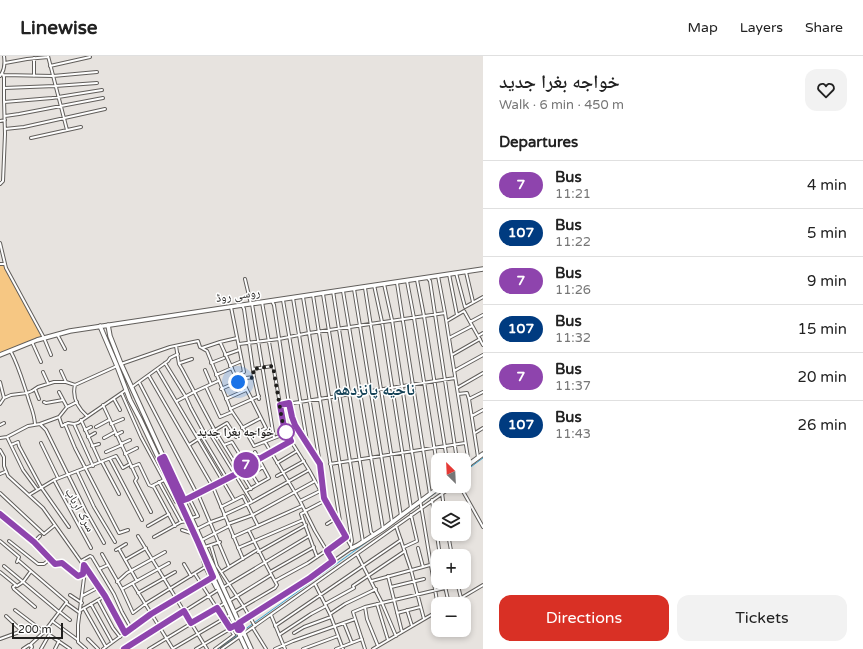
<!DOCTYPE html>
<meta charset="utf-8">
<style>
:root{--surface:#fff;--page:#f2f2f2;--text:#222;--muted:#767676;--line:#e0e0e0;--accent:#d93025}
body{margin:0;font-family:"Varela Round","Noto Naskh Arabic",sans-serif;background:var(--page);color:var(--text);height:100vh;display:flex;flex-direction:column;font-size:15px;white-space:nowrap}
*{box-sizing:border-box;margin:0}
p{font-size:13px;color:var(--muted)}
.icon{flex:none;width:22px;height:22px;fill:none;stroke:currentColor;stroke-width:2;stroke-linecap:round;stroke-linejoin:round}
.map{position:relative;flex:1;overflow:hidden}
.details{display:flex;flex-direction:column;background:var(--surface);width:380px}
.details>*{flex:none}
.badge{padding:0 8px;border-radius:13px;font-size:14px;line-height:26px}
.needle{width:26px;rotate:336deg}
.buttons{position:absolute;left:431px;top:397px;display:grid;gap:8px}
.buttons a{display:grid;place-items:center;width:40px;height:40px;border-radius:8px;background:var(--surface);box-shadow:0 2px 6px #0003;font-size:20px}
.scale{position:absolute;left:12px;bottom:10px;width:51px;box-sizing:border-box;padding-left:4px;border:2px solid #201f1d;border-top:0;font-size:11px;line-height:14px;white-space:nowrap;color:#201f1d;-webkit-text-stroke:3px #fff;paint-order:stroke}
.you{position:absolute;width:20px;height:20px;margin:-10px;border:3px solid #fff;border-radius:50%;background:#1a73e8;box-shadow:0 0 0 6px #1a73e833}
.map>.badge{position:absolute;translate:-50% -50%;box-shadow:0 0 0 2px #fff}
h2{padding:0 16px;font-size:15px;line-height:36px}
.round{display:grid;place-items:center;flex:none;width:42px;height:42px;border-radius:12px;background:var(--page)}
.overview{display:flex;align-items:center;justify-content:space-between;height:68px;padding:0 16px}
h1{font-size:19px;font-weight:600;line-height:30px}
.action{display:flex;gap:8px;margin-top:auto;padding:8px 16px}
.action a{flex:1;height:46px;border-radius:12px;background:var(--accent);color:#fff;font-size:16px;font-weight:600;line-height:46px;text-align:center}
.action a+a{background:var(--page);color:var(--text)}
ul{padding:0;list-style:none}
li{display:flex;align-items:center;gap:12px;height:48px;padding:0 16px;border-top:1px solid var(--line)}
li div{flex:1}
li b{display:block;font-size:15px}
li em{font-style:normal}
li .badge{min-width:44px;font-weight:700;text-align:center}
header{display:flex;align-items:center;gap:24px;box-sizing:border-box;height:56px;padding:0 20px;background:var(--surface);border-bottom:1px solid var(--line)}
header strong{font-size:19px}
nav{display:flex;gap:22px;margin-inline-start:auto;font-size:14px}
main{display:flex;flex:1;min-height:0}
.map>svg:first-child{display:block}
.green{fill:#f6c783}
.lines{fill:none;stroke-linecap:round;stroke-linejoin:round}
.stream{stroke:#3aa8d8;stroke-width:1}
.street-casing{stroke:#615e5b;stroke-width:4}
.secondary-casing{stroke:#615e5b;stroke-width:5.5}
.street{stroke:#fff;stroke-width:2}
.secondary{stroke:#fff;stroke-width:3.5}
.line-casing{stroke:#fff;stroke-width:9}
.line{stroke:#8e44ad;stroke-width:6}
.walk{stroke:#201f1d;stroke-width:4;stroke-dasharray:0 7.2}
.stop-dot{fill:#fff;stroke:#8e44ad;stroke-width:2}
.labels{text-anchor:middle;stroke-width:3;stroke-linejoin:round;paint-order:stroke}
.street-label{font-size:12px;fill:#201f1d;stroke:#fff}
.stop-label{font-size:12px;font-weight:bold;fill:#201f1d;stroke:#fff;text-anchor:end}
.district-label{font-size:16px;font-weight:bold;fill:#134156;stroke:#fff}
</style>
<header>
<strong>Linewise</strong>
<nav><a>Map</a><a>Layers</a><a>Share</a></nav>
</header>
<main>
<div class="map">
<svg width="483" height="593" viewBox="0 0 483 593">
<rect width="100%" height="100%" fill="#e7e3df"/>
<!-- green -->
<path class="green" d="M0 208H4L44 282 0 299Z"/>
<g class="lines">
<!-- stream -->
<path class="stream" d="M464 416 483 402
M412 454 445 430
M244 574 378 478
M218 593 242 576"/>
<defs>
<path id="street" d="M48 0 67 74
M34 2V20
M5 7 27 3 48 1
M50 10 90 1
M3 19 53 20 97 16
M0 20C5 14 5 7 4 0
M4 32 55 30 97 27
M4 46 52 42 102 34
M5 60 19 58 103 42
M0 65 5 64
M5 73 24 71 105 53
M31 82 81 71
M0 128 3 125 5 78 4 44V21L2 17
M0 187 6 212 44 282 51 299
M0 208H4
M466 216 473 246
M456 217 465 251 483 241
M449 218 457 259
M438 220 445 257 469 408
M427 221 430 225 457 404
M245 223 251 248
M417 224 424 260 447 404
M407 225 414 262 438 415
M397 227 430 438
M384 228 392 264 412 396 438 551
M374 229 382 266 411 452
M365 232 401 460
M354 233 392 466
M333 235 371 476 373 478
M343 235 383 473
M323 238 363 486
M313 239 352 485 351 489
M303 241 341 471
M293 242 320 408
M283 244 307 385
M272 245 274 249 291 361 295 369 320 408 324 439
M252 248 274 382
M242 249 244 253 254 321 259 343
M231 251 244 316 236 320
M447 265 464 255 483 289
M470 266 483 259
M57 278 65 293
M478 280 483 277
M449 282 472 270
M32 286 41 306
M220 286 238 326
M239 288 279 283 309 277 445 257
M176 290 179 308 182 313 214 373 251 433
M202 292 220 286 237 282
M11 296C18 309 22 323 27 338 30 350 34 355 35 368
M225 299 239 294
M452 299 480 283
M165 307 186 341 191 352 205 378
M180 307 192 303
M211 307 224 302
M121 308 170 291 198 285 200 291 207 295 231 354 249 381 254 390 287 377
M230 310 242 305
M157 313 234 444
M253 313 273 310
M205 314 211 328
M61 315 66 326
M454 315 483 299
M43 316 48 327
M216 319 232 312
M149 320 213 431 243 503
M242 324 266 372 249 381
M0 326 4 342
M139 326 197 438
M75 329C72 341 78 352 87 360
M132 331 168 305 170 302 178 298
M206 331 220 361 232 356
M457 332 483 317
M35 333 39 343
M221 333 246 322 254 321
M59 336 67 351
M122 338 141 381 176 446
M458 338 467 337 469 343 478 401
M114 343 120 354
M226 343 246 334
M469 343 483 336
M177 345 194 336 218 325
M44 346 46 347 63 344
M0 348 4 342 11 339 27 337 32 335 38 331 54 326H66L75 329 117 310
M103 349 136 420 137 422 135 425 151 456
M280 349 455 322
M230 353 259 340
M472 360 483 354
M59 361 62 370 68 367 74 368 78 367 126 334
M81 364 100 406
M40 368 46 374 86 455 104 487
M65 368 75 392 119 477 128 474
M74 368 93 410
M111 368 123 363
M0 369 4 367
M96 371 109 364
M242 372 261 362
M85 374 91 371
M215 374 227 367 236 381
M209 376 252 446
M475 377 483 372
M116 379 122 376
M7 381 23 414 37 433
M88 381 95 377
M202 381 227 423
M0 382 7 381 28 370 40 368 59 361 67 351 77 346
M104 382 115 376
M265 386 300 445 315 475 333 505
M41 387 58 422
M121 388 130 384
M11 389 18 386 19 390 41 431
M189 389 214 373
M224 389 232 386 258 428
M92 390 99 388
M0 394 4 401V410L8 420 43 452 99 531 125 577
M106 396 122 389
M125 398 137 392
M110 403 142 464
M259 403 291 385
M102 406 119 438
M277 407 297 395
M330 408 465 387
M246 409 258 402
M131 411 139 408 149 429 154 431 175 470
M77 415 94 451 115 486
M0 418 5 416
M252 418 263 411
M277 420 304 405
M54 424 91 492
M159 426 181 466
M152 430 164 424
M460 430 483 471
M41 431 69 471
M246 435 269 422 255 396
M0 437 44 478 55 469
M442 437 444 452
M198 438 229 511
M29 439 54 424 116 400 123 412 130 408
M189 442 198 460 192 462
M184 443 248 412
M432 444 440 500
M300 445 320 435
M221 451 243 440 258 470
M305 455 326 444
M305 456 301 458 317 501
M0 458 34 486 53 507H62L76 519 83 518
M224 459 252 446 309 414
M228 468 253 459 315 425
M327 468 335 463
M148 470 169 458
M396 470 411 514 424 563
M197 473 211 466 225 461
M182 474 191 477 194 481
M448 478 452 500
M138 480 207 593
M154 481 181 466 188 465
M233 481 302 450
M202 484 229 470
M0 485 19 501 17 506
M9 485 38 508H44L50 503
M34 486 40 480
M211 490 217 510 244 551 255 570
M205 491 220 486
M404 491 417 485 411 459
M238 492 303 464
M418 492 423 511
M119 493 137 525
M116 494 126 488
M200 494 205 511 216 532
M258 496 306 469
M102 498 122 533 133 557 145 548 205 511
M357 498 382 547 396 580
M18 504 67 546 66 547 80 557
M125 504 146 492
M81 505 90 500 92 501 114 538 122 556 131 572
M184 508 191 520
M4 510 59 556
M84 510V522L78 569V586L86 593
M99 513 108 509
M0 516 16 529
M221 516 257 494
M270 516 314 491
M195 518 234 579 215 593
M388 520 402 576
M275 525 308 507 346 481
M372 525 430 509
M117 526 127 517 165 496
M444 526 449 548
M457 526 461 542
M133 528 173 593
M315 528 330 558 343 593
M16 529 13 531 14 533 35 551
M16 529 17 530 23 526 31 515
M224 531 309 480
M391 531 424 523
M122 533 169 507
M138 537 175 516
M70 539 82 547
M82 540 99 531
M98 544 113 572 120 581
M229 545 271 519
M91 548 112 586
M325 548 354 532 353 530 405 495
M377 548 388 584
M451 548 483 529
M365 551 367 563 378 590
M84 552 106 591
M15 554 44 576
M81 554 105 540
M407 554 412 570
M60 556 70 564
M234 556 275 532 277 529C267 511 258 493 249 475
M397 557 420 551
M330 558 345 548 376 533
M271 559 285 593
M52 565 78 584
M240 567 309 522 352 492 309 414 291 385 284 371 262 246
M344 567 352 587
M275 570 401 484
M253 572 266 593
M294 577 304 571 331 561
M279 579 311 558 326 550
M0 583 22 575 6 560
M88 583 98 593
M174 592 230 559
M23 593 29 589 31 590
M31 593 32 591 31 588 44 576 66 547
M41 593 49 579 51 580 70 593
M55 593 59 585
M103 593 151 558 213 521
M124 593 218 534
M149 593 225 547
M196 593 235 570
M222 593 453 430
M275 593 293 585 355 563
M303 593 338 580
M336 593 362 583
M365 593 353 556 365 551 445 532
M373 593 438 555"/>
<path id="secondary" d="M108 269 110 280 121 308 251 593
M100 270 117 310 130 344 140 363 198 486 213 521 246 593
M0 299 37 284 70 275 483 213
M464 412 483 398
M352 492 358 489 383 473 441 430"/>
</defs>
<!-- street casing -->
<use href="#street" class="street-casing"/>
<!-- secondary casing -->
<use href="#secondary" class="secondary-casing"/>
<!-- street -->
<use href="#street" class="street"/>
<!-- secondary -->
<use href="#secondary" class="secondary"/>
</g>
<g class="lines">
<defs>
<path id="line" d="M0 458 34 486 55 508 62 507 78 520 83 518 84 509 105 540 125 577 151 558 213 521 198 486 160 403 164 401 184 444 187 443 248 412 246 409 258 402 259 403 291 385 284 371 280 349 289 347 292 361 295 369 320 408 324 442 346 481 327 495 333 505 310 522 239 567 242 572 240 574H238L236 569 230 572 217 552 191 567 184 555 124 593"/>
</defs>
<!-- line casing -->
<use href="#line" class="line-casing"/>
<!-- line -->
<use href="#line" class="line"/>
<!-- walk -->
<path class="walk" d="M238 326 254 321 253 313 273 310 282 364 287 377 286 376"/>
</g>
<!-- markers -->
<circle class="stop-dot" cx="286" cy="376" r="8"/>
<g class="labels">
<!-- street labels -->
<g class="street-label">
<text transform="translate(238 239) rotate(-8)" y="4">روسی روڈ</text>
<text transform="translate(80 454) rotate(61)" y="4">سرک ارباب</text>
</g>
<!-- stop labels -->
<g class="stop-label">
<text x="274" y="380">خواجه بغرا جدید</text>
</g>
<!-- district labels -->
<g class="district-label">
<text x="374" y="339">ناحیه پانزدهم</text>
</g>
</g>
</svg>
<div class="buttons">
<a><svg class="needle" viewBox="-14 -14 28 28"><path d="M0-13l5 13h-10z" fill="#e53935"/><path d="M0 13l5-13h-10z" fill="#767676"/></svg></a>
<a><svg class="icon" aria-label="layers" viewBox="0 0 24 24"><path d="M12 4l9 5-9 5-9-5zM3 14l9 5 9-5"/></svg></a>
<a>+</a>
<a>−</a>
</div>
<div class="scale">200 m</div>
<div class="you" style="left:238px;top:326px"></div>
<b class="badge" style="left:246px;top:409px;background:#8e44ad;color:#fff">7</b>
</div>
<section class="details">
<div class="overview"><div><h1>خواجه بغرا جدید</h1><p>Walk · 6 min · 450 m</p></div><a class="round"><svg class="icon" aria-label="heart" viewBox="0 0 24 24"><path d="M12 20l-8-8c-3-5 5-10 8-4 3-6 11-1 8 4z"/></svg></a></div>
<h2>Departures</h2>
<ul>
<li><span class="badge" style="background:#8e44ad;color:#fff">7</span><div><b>Bus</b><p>11:21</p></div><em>4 min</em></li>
<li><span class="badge" style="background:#003b80;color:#fff">107</span><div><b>Bus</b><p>11:22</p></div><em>5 min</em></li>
<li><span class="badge" style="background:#8e44ad;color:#fff">7</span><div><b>Bus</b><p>11:26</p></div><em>9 min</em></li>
<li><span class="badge" style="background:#003b80;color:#fff">107</span><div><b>Bus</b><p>11:32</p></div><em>15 min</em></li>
<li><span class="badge" style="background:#8e44ad;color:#fff">7</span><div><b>Bus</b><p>11:37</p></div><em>20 min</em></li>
<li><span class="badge" style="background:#003b80;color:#fff">107</span><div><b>Bus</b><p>11:43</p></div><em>26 min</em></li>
</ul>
<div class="action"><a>Directions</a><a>Tickets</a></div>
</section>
</main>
